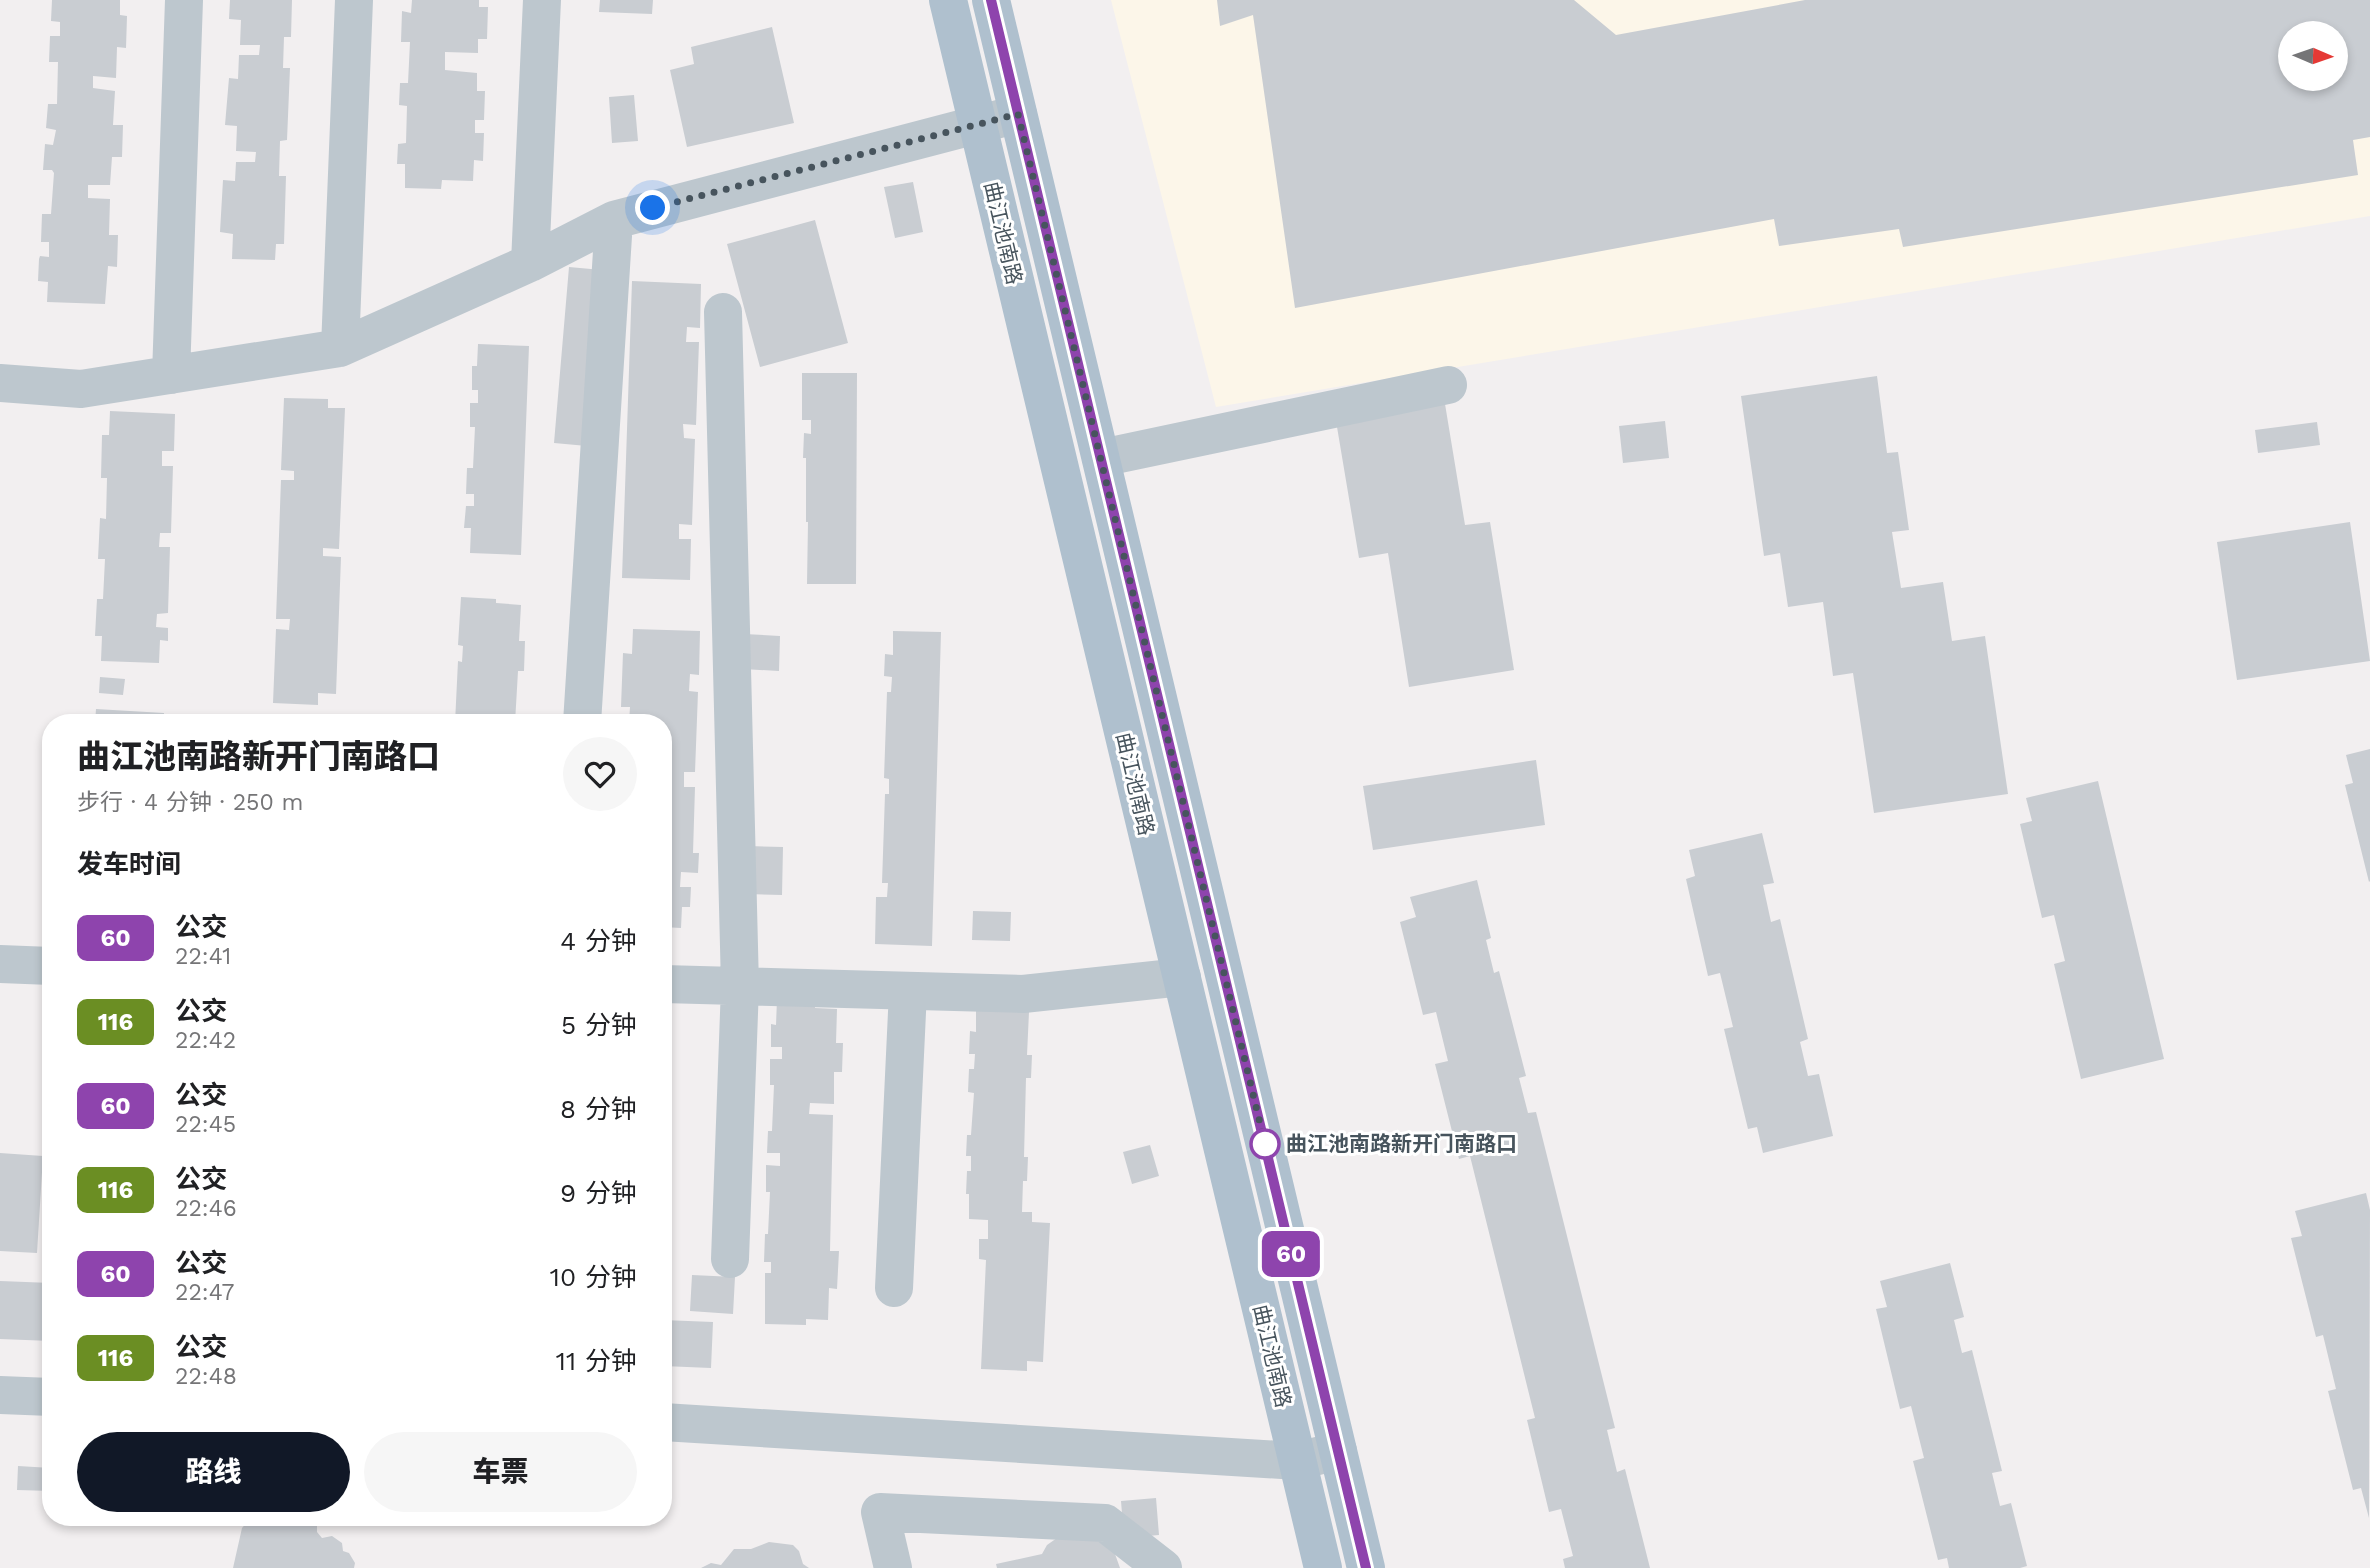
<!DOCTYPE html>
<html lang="zh">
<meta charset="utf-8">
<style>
:root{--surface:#fff;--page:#f6f6f6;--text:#202124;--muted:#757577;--accent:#111827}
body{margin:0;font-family:"Work Sans","Noto Sans SC",sans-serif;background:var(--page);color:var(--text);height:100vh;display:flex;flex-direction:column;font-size:26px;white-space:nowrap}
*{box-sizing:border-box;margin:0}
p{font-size:23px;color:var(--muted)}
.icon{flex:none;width:38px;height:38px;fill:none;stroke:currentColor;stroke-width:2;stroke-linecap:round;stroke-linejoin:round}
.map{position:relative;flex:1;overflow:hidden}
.details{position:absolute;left:42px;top:714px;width:630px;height:812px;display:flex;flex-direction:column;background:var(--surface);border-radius:28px;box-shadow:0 4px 10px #0003}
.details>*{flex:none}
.badge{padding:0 14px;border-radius:10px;font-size:24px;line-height:46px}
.needle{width:46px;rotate:92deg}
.buttons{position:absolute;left:2278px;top:21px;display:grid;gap:14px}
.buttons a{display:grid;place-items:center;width:70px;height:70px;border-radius:50%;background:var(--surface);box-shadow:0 4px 10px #0003;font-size:35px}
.you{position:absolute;width:35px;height:35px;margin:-18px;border:5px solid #fff;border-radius:50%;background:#1a73e8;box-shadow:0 0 0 10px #1a73e833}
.map>.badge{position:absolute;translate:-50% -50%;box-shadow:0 0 0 4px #fff}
h2{padding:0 35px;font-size:26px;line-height:63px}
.round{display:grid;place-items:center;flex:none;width:74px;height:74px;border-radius:37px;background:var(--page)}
.overview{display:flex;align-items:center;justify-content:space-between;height:119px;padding:0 35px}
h1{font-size:33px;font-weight:800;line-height:52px}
.cta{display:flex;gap:14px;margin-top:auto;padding:14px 35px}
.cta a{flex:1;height:80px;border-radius:42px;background:var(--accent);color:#fff;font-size:28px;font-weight:800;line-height:80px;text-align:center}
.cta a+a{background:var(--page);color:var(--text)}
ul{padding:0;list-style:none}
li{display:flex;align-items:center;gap:21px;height:84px;padding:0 35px}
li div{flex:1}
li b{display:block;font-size:26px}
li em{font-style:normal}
li .badge{min-width:77px;font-weight:700;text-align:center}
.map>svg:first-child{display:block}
.commercial{fill:#fcf6e9;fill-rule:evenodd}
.building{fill:#c9cdd2;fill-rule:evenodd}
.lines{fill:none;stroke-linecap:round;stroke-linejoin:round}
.minor{stroke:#bdc7ce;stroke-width:38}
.major{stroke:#afc0ce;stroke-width:38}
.line-casing{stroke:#fff;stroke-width:16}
.line{stroke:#8e44ad;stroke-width:10}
.walk{stroke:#47545d;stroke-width:7;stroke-dasharray:0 12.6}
.stop-dot{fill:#fff;stroke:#8e44ad;stroke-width:3.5}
.labels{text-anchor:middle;stroke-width:6;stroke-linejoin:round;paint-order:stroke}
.street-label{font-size:21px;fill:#47545d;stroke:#fff}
.stop-label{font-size:21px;font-weight:bold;fill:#47545d;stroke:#fff;text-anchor:start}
</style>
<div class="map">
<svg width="2370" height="1568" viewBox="0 0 2370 1568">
<rect width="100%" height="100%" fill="#f2eff0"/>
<!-- commercial -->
<path class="commercial" d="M1111 0H2370V216L1216 407ZM2291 33H2336V79H2291Z"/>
<!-- building -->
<path class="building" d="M52 0H120V15L127 16 126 48 117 47 116 78 93 76V88L115 91 113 125H123L122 157H112L110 185H88V198L110 199 109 235H118L117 267 108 266 105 304 47 302 48 282 38 281 39 259 40 256 49 257V242H41L42 214H51L54 173 52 170H43L45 144 53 145 56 130 46 128 48 104H57L58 62H49L50 36H60V22L51 21Z
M230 0H292L291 37H284L283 68H290L287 140 280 141 279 176H286L284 244H276L275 260 232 259 233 234 220 232 223 180 235 181 236 162H255L256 152 236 151 237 126 225 125 229 78 238 79 239 55H259L260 45H240L241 20 229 19Z
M412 0H479V7H488L487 39H478V53L445 52V70L477 73V91H485L484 120H475V133H484L483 161 474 160 473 181 442 180 441 189 405 188V164H397L398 144 406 143 407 106 399 105 400 83H408L410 42H401L402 11 411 13Z
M600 0H653L652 14 599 12Z
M1217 0H1574L1616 35 1805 0H2370V137L2353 140 2358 175 1903 247 1899 229 1779 246 1774 219 1295 308 1253 15 1220 26ZM2291 33H2336V79H2291Z
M772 27 794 123 687 147 670 70 694 64 691 47Z
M634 95 638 141 612 143 609 97Z
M913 182 923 232 895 238 884 187Z
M815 220 848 343 760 367 727 244Z
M569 267 602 270 587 446 554 443Z
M632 281 701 284 700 328 687 327 686 342H699L696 425 683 424 684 438 695 439 692 525 679 524V539H691L690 580 622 578Z
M478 344 529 346 521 555 470 553 471 528H464L466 506H474V494H466L467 468H473L475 427H470V403H478V390H472V366H477Z
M802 373H857L856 584H807L808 522H806V458H803L804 433 811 434V420H802Z
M1877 376 1887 453 1898 452 1909 530 1892 532 1901 588 1943 582 1952 641 1985 636 2008 794 1874 813 1853 673 1833 676 1823 602 1788 607 1780 553 1764 556 1741 396Z
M284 398 328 399V408H345L339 549 323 548V556L341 557 336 694 318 693V705L273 703 276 629 289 630 290 619H276L281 480H294V471L281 470Z
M1445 404 1465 525 1490 522 1514 670 1409 687 1388 553 1359 558 1336 421Z
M110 411 175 414 174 451H162V466H173L171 533H160L159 547H170L168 613 157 614 156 627 168 628V641L160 640 159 663 101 661 102 636H95L97 599H103L105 559H98L100 518 106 519 107 478H101L102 435H109Z
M1665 421 1669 458 1623 463 1619 426Z
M2317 422 2320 445 2258 453 2255 430Z
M2350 522 2370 661 2237 680 2217 542Z
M461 597 496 599V603L521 605 519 641H525L524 671H518L515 723H455L458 661 462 662 463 646 458 645Z
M633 629 700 631 699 675 690 674 689 691 698 692 695 772H684V787H695L693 853H699L698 873 681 872 680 887H691L690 907H682L681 928 663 927V723H629L630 707H621L623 653 632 654Z
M893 631 941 632 932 946 875 944 876 897H887L888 883H882L885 794H889V779L884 778 887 692H891L892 677 884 676 885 654 893 655Z
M744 634 780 636 779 671 743 669Z
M100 677 125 679 123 695 99 693Z
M96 709 164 713V723H95Z
M2370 749V881L2369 882 2345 785 2353 783 2346 755Z
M1536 760 1545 825 1373 850 1363 786Z
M2098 781 2164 1059 2081 1079 2054 964 2065 961 2054 915 2042 918 2020 824 2032 821 2026 798Z
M1762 833 1774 883 1763 885 1771 922 1780 919 1808 1039 1800 1042 1808 1076 1819 1074 1833 1136 1763 1153 1757 1127 1748 1129 1724 1029 1733 1027 1720 973 1708 976 1686 879 1695 876 1689 850Z
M748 846 783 847 782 895 747 894Z
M1477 880 1491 938 1486 940 1494 973 1499 971 1526 1076 1519 1078 1528 1113 1536 1112 1615 1428 1607 1430 1617 1472 1625 1469 1650 1568H1565L1563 1559 1573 1556 1561 1509 1549 1512 1527 1420 1535 1418 1470 1156 1459 1159 1435 1064 1448 1061 1436 1012 1423 1015 1400 922 1416 917 1410 897Z
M973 911 1011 912 1010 941 972 940Z
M777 999 815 1000V1008L837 1009 836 1043H843L842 1072H834V1104L810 1103 809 1114 833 1115 830 1251H839L837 1289 829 1288 828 1320 806 1319V1325L765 1324V1273H771V1262H764L765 1234H768L770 1192H766V1165L780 1166V1153H767L768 1131H772L774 1085H770V1059H782V1047H771V1024L776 1025Z
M976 1010 1029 1012 1027 1055H1032L1031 1078H1026L1024 1157H1028L1027 1181H1023L1022 1212H1032V1222L1050 1223 1043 1362 1027 1361V1371L981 1369 986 1260 979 1259V1239H988V1220L969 1219V1194H966L967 1171H971V1156H966L967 1135H971L974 1093 968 1092 969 1069H974L975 1054H969L970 1031 976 1032Z
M663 1036H669L667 1068H663Z
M1150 1145 1159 1176 1132 1184 1123 1152Z
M0 1153 43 1156 37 1253 0 1251Z
M2366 1193 2370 1210 2369 1518 2361 1488 2353 1490 2328 1391 2336 1389 2323 1335 2316 1337 2291 1238 2302 1236 2295 1211Z
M1950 1263 1964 1317 1954 1320 1962 1353 1972 1350 2002 1471 1992 1473 2000 1506 2011 1503 2027 1566 2020 1568H1949L1947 1558 1938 1560 1913 1461 1924 1458 1911 1406 1900 1409 1876 1309 1887 1307 1880 1281Z
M692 1275 735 1277 733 1314 690 1311Z
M0 1281 51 1283V1341L0 1339Z
M663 1320 713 1322 711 1368 663 1366Z
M18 1466 51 1468V1491L17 1490Z
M1156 1498 1159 1535 1124 1538 1121 1501Z
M258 1519 282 1524 306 1520 317 1525V1532L322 1538 332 1536 342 1543 343 1551 349 1553 355 1563 354 1568H233L242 1528 249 1520Z
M1057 1538 1099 1539 1115 1554 1120 1568H997L996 1564 1042 1554 1047 1545Z
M769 1542 793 1545 799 1551 803 1564 809 1568H701L711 1563 721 1565 734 1549H751Z"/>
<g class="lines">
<!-- minor -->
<path class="minor" d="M530 263 542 0
M723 312 740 986 730 1259
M340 348 354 0
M171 375 184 0
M0 383 81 389 340 348 530 263 614 220 1018 114
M1101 458 1448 385
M582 723 614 220
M0 964 51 966
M663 984 1023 994 1182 977
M894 1288 908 991
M0 1395 51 1397
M663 1422 1297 1461 1338 1451
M893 1568 880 1512 1105 1523 1163 1568"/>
<!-- major -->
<path class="major" d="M948 0 1323 1568
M991 0 1366 1568"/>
</g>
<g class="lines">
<defs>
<path id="line" d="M991 0 1366 1568"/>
</defs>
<!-- line casing -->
<use href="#line" class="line-casing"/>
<!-- line -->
<use href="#line" class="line"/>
<!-- walk -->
<path class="walk" d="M653 208 1018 114 1265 1144"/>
</g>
<!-- markers -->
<circle class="stop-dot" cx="1265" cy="1144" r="14"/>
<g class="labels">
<!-- street labels -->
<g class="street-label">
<text transform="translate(1003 233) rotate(77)" y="7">曲江池南路</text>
<text transform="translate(1135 784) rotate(77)" y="7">曲江池南路</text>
<text transform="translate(1272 1356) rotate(77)" y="7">曲江池南路</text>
</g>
<!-- stop labels -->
<g class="stop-label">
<text x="1286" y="1151">曲江池南路新开门南路口</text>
</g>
</g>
</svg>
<div class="buttons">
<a><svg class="needle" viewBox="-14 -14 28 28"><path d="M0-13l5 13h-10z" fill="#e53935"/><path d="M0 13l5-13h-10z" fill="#757577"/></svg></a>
</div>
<div class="you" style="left:653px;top:208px"></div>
<b class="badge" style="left:1291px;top:1254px;background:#8e44ad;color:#fff">60</b>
<section class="details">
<div class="overview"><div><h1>曲江池南路新开门南路口</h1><p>步行 · 4 分钟 · 250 m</p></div><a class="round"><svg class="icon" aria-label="heart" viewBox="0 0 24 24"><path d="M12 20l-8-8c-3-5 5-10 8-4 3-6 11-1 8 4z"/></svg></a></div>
<h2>发车时间</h2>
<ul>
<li><span class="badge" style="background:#8e44ad;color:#fff">60</span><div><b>公交</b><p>22:41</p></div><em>4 分钟</em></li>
<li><span class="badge" style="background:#6b8e23;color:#fff">116</span><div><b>公交</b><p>22:42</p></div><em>5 分钟</em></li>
<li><span class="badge" style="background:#8e44ad;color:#fff">60</span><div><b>公交</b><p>22:45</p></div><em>8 分钟</em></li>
<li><span class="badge" style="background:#6b8e23;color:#fff">116</span><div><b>公交</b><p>22:46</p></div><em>9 分钟</em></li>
<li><span class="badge" style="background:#8e44ad;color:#fff">60</span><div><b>公交</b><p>22:47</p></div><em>10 分钟</em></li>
<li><span class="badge" style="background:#6b8e23;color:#fff">116</span><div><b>公交</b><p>22:48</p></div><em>11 分钟</em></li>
</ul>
<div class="cta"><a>路线</a><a>车票</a></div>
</section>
</div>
